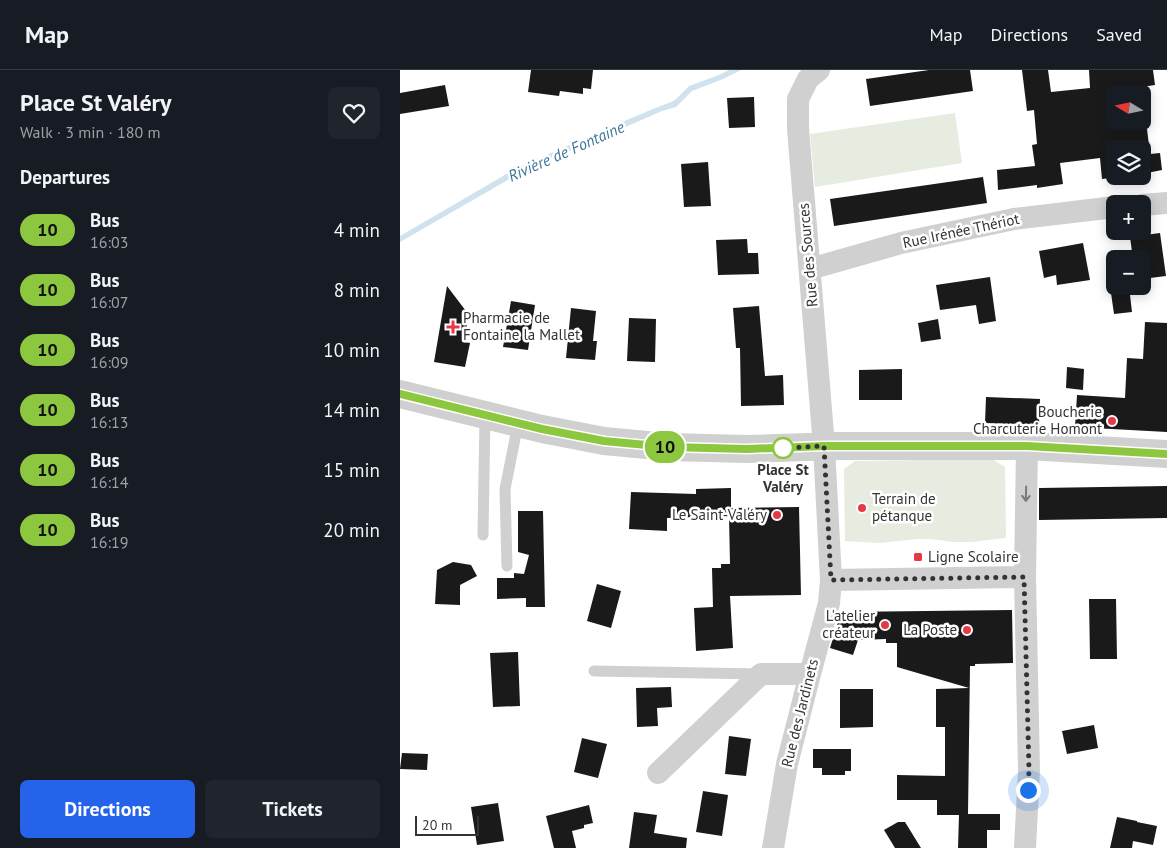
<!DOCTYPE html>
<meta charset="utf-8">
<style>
:root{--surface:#171b24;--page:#20242c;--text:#f1f3f6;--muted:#9ea1a6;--line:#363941;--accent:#2563eb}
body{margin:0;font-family:"PT Sans",sans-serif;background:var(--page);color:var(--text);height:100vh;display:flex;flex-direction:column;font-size:19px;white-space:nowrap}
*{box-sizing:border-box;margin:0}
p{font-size:16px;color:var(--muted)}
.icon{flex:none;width:28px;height:28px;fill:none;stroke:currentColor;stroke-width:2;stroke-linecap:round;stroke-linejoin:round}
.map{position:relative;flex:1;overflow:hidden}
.details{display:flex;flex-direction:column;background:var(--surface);width:400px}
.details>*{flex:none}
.badge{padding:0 10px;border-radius:16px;font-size:18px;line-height:32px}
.needle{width:32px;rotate:280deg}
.fabs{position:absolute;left:706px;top:15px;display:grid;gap:10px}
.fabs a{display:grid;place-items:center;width:45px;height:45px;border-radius:8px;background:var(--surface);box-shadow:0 2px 12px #0003;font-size:25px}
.scale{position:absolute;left:15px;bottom:12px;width:64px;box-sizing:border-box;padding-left:5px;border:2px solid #333;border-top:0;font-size:14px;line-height:18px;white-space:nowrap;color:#333;-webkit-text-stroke:4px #fff;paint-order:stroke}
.you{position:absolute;width:25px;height:25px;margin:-12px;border:4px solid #fff;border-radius:50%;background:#1a73e8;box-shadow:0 0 0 8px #1a73e833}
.map>.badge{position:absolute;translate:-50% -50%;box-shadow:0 0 0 2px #fff}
h2{padding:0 20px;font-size:19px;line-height:45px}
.round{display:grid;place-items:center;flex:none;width:52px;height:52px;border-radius:8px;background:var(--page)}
.overview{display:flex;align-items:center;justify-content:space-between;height:85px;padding:0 20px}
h1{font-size:24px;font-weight:600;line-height:38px}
.primary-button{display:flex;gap:10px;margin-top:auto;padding:10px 20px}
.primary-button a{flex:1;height:58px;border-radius:8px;background:var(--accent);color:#fff;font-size:20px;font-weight:600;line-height:58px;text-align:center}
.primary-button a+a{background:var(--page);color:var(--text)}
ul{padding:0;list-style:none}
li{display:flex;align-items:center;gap:15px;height:60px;padding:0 20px}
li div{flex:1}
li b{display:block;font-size:19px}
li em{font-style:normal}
li .badge{min-width:55px;font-weight:700;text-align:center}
header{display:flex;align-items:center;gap:30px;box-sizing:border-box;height:70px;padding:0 25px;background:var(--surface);border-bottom:1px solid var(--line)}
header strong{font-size:24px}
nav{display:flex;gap:28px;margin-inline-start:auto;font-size:18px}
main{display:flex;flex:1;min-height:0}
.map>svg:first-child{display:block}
.green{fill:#e6ecdf}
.water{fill:#cfe2ee}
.building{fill:#1a1a1a;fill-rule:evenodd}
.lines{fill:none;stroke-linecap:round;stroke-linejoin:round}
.service{stroke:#d0d0d0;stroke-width:11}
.minor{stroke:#d0d0d0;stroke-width:22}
.tertiary{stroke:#d0d0d0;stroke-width:28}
.oneway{stroke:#7a7a7a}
.line-casing{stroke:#fff;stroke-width:11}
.line{stroke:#8dc63f;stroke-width:8}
.walk{stroke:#333;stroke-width:5;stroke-dasharray:0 9}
.poi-dot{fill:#e63946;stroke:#fff;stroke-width:2}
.stop-dot{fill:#fff;stroke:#8dc63f;stroke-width:2.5}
.labels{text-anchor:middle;stroke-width:5;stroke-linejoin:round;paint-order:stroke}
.street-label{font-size:15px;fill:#333;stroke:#fff}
.poi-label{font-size:15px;fill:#333;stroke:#fff;text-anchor:end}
.stop-label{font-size:15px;font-weight:bold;fill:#333;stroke:#fff}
.water-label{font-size:16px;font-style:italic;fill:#3f7597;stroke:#fff}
</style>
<header>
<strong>Map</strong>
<nav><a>Map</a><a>Directions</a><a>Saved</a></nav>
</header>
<main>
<section class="details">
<div class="overview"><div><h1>Place St Valéry</h1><p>Walk · 3 min · 180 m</p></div><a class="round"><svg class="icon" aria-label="heart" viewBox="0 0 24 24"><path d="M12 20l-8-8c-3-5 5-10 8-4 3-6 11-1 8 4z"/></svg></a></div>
<h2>Departures</h2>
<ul>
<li><span class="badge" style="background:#8dc63f;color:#111">10</span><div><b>Bus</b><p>16:03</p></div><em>4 min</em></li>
<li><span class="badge" style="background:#8dc63f;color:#111">10</span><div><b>Bus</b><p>16:07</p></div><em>8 min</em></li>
<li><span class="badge" style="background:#8dc63f;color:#111">10</span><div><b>Bus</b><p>16:09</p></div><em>10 min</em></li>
<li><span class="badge" style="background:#8dc63f;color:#111">10</span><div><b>Bus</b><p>16:13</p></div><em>14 min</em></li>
<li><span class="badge" style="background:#8dc63f;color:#111">10</span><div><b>Bus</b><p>16:14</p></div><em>15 min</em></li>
<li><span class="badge" style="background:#8dc63f;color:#111">10</span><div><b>Bus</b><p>16:19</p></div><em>20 min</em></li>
</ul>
<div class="primary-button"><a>Directions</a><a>Tickets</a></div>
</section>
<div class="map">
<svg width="767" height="778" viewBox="0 0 767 778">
<rect width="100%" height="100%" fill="#fff"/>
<!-- green -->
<path class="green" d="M555 43 562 93 415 117 410 64Z
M592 389 605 397 606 468 572 472H554L530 469H517L480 473 445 471 444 399 455 391Z"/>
<!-- water -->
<path class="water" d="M329 0H341L323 9 292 21 276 37 262 41 120 103 0 172V166L117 98 215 55 253 39 271 32 275 30 289 16 319 5Z"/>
<!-- building -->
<path class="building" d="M131 0H193L191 19 183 18V24L160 21 159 26 128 22Z
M529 0H570L573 21 470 36 466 9Z
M622 0H648L651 22 690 18 689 0H753L755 15 742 17 750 84 760 83 762 100 742 104V79H715V106H726L702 109 700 88 660 93 663 114 637 118V115L598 120 597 100 635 96 632 75 637 74 634 40 627 41ZM715 24H742V51H715Z
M45 15 49 36 0 44V23Z
M354 27 355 57 329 58 327 28Z
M308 92 311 136 284 137 281 94Z
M583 107 587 133 434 156 430 129Z
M760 163 766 206 742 209V189H733L730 167Z
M347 169 348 183H358L359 204 318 205 316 170Z
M683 173 690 210 657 215 656 205 644 208 639 181Z
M590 207 596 251 579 254 576 235 540 240 536 215Z
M47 216 69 245 64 272 70 273 65 297 34 292Z
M710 216H729L732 242 714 244Z
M111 231 135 235 128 280 103 277Z
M359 236 365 306 383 305 384 335 341 336 340 278H336L333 238Z
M171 238 196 241 193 271H197L195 290 166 288Z
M229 248 256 249 255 292 227 291Z
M538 249 541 269 521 272 518 253Z
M745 252 767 253V362L675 357 677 325 725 328 727 288 743 289Z
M667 297 684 299 683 320 666 318Z
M502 299V330H459V300Z
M586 327 640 329 639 355 585 353Z
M767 416V448L639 450V418Z
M331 418V438L399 437 401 525 330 526 333 578 296 581 294 538 313 537 312 498H321V494H330L329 446 267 448V461L229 459 231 422 296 424V419Z
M118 441H143L145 537H126V528L97 529V508H114V503L124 504 129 485 118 482Z
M53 492 71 495 77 506 60 515V535L35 534 37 500Z
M197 514 221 521 211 558 187 551Z
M689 529H716L717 589H690Z
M612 540 613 593 575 594V596H570L568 744H600V760H587V778H558L559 745H537V730H497V705L545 706V657H536V619L569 618 497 597V573H486V569L458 570 453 585 430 578 441 542Z
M118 582 120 636 93 637 90 583Z
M271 617 272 637 257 638 258 656 237 657 236 618Z
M440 619H473V657L440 658Z
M694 655 698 678 667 684 662 661Z
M329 666 351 669 346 706 325 704Z
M182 668 207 674 198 708 174 702Z
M413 679H451V701H445V705H422V698H413Z
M2 683 28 684 27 700 0 699Z
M303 721 328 725 322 766 296 762Z
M98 733 104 771 77 775 71 737Z
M189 735 193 753 184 755V758L172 761 176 778H154L146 746Z
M234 742 257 745 254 763 287 768 286 778H229Z
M717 747 737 751V752L757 756 753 775 733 771 732 778H710Z
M498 752H505L521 778H495L484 760Z"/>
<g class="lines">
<!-- service -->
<path class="service" d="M83 465 85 346
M107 496 105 419 118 354
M194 601 360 604"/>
<!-- minor -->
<path class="minor" d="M742 135 767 133
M410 199 501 173 614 149 715 137
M431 510 625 507
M258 703 361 604H410
M373 778 387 694 410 604 429 533 431 510 424 376 398 59V29L408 9 419 0
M625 778 629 700 625 507 627 376"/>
<!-- tertiary -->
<path class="tertiary" d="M0 324 142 359 204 371 268 377 347 379 439 376H627L767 384"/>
</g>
<!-- one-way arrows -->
<defs><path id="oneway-shaft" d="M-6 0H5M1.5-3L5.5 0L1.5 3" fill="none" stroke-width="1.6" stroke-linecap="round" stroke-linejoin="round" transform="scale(1.25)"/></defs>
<use class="oneway" href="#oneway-shaft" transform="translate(626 424) rotate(91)"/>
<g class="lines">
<defs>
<path id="line" d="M0 324 142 359 204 371 268 377 347 379 424 376H627L767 384"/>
</defs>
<!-- line casing -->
<use href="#line" class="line-casing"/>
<!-- line -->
<use href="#line" class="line"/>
<!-- walk -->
<path class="walk" d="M383 378H382L424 376 431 510 624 507 629 700 628 720"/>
</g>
<!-- markers -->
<g class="poi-dot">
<path d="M50.5 249.5h5v5h5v5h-5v5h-5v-5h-5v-5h5z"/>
<circle cx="712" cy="351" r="5"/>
<circle cx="462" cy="438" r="5"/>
<circle cx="377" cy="445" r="5"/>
<rect x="513" y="482" width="10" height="10" rx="2.5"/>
<circle cx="485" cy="555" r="5"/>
<circle cx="567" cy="560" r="5"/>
</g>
<circle class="stop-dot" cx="383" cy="378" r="10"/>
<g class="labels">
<!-- street labels -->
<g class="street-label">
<text transform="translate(561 161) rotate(-12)" y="5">Rue Irénée Thériot</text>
<text transform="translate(408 185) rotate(-95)" y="5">Rue des Sources</text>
<text transform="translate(400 643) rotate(-76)" y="5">Rue des Jardinets</text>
</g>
<!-- poi labels -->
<g class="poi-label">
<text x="63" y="253" text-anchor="start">Pharmacie de<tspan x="63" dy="17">Fontaine la Mallet</tspan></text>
<text x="702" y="347">Boucherie<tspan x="702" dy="17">Charcuterie Homont</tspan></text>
<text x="472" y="434" text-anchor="start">Terrain de<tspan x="472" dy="17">pétanque</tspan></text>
<text x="367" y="450">Le Saint-Valéry</text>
<text x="528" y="492" text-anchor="start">Ligne Scolaire</text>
<text x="475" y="551">L'atelier<tspan x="475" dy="17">créateur</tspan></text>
<text x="557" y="565">La Poste</text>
</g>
<!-- stop labels -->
<g class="stop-label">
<text x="383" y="405">Place St<tspan x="383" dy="17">Valéry</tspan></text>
</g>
<!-- water labels -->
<g class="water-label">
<text transform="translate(166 81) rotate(-24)" y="6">Rivière de Fontaine</text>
</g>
</g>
</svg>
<div class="fabs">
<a><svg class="needle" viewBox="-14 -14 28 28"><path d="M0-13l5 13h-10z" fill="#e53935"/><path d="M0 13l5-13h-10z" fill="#9ea1a6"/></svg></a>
<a><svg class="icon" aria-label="layers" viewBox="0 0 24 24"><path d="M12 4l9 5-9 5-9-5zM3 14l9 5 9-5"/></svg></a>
<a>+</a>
<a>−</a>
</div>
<div class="scale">20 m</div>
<div class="you" style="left:628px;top:720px"></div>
<b class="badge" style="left:265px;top:377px;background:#8dc63f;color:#111">10</b>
</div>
</main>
